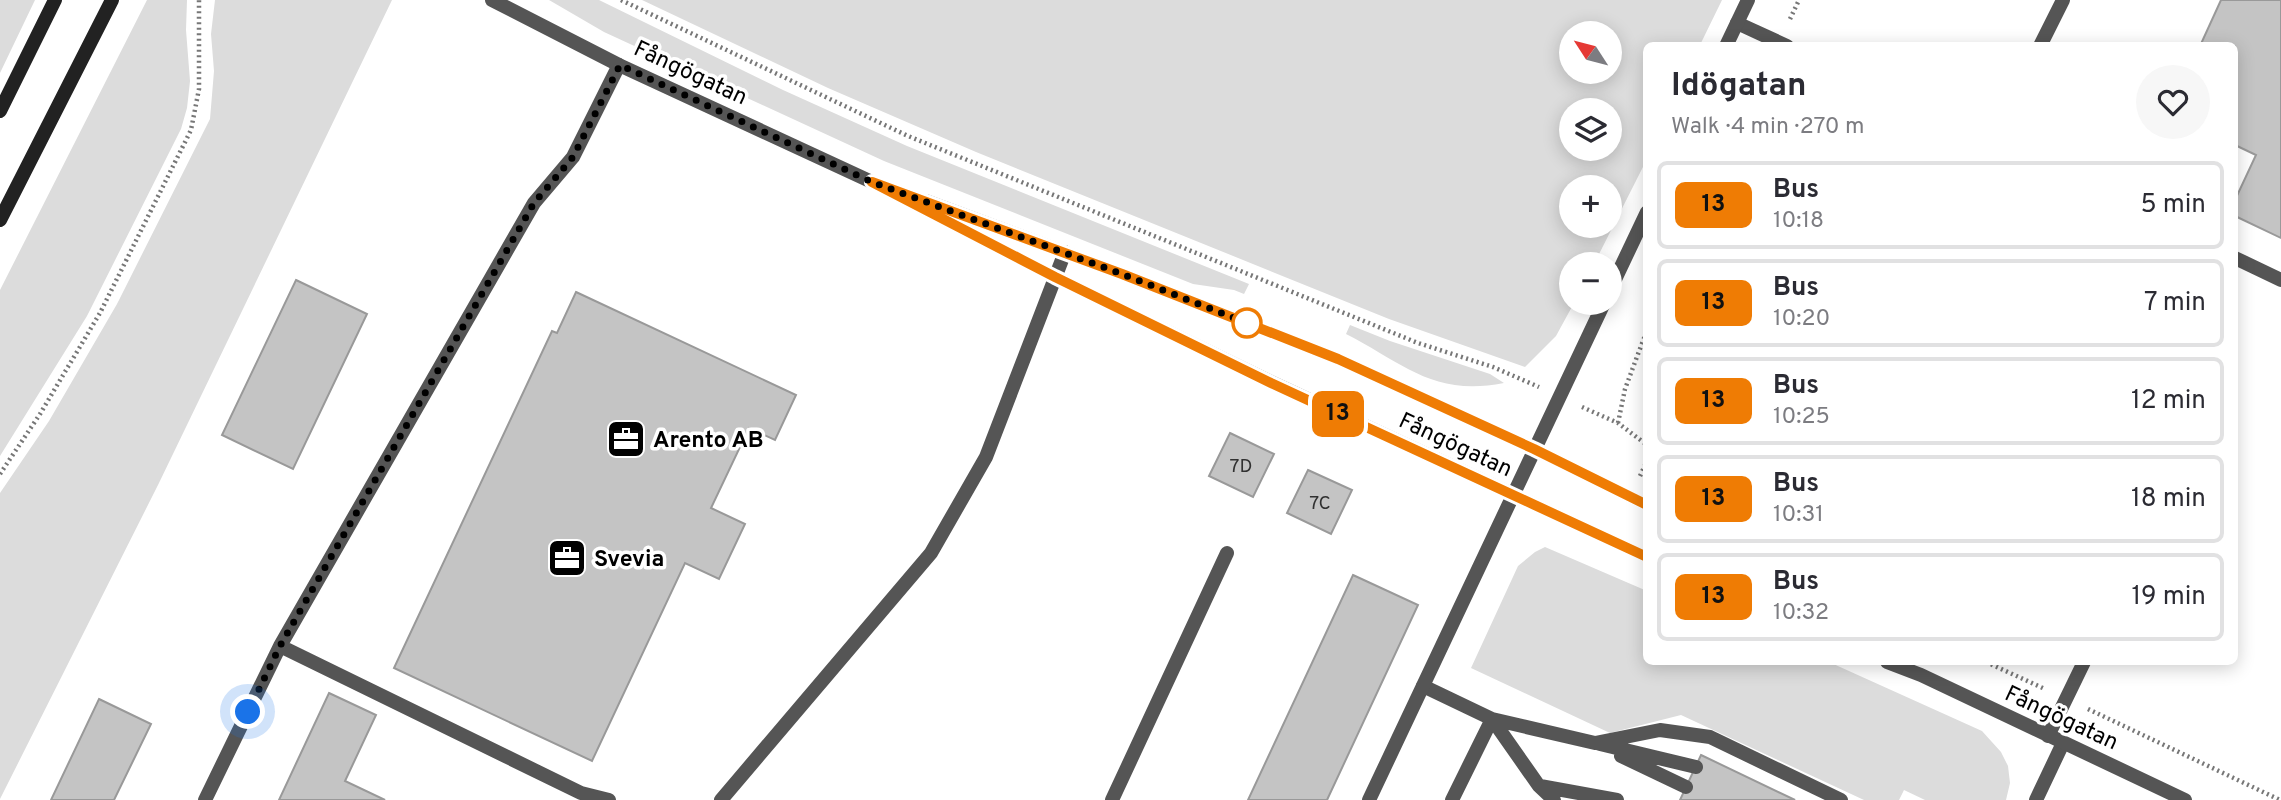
<!DOCTYPE html>
<meta charset="utf-8">
<style>
:root{--surface:#fff;--page:#f7f7f7;--text:#2b2b33;--muted:#7c7c81;--line:#e1e1e2}
body{margin:0;font-family:Overpass,sans-serif;background:var(--page);color:var(--text);height:100vh;display:flex;flex-direction:column;font-size:26px;white-space:nowrap}
*{box-sizing:border-box;margin:0}
p{font-size:23px;color:var(--muted)}
.icon{flex:none;width:38px;height:38px;fill:none;stroke:currentColor;stroke-width:2;stroke-linecap:round;stroke-linejoin:round}
.map{position:relative;flex:1;overflow:hidden}
.panel{position:absolute;left:1643px;top:42px;width:595px;height:623px;display:flex;flex-direction:column;background:var(--surface);border-radius:10px;box-shadow:0 4px 18px #0003}
.panel>*{flex:none}
.badge{padding:0 14px;border-radius:10px;font-size:24px;line-height:46px}
.needle{width:46px;rotate:306deg}
.buttons{position:absolute;left:1559px;top:21px;display:grid;gap:14px}
.buttons a{display:grid;place-items:center;width:63px;height:63px;border-radius:50%;background:var(--surface);box-shadow:0 4px 18px #0003;font-size:35px}
.you{position:absolute;width:35px;height:35px;margin:-18px;border:5px solid #fff;border-radius:50%;background:#1a73e8;box-shadow:0 0 0 10px #1a73e833}
.map>.badge{position:absolute;translate:-50% -50%;box-shadow:0 0 0 4px #fff}
.round{display:grid;place-items:center;flex:none;width:74px;height:74px;border-radius:37px;background:var(--page)}
.headline{display:flex;align-items:center;justify-content:space-between;height:119px;padding:0 28px}
h1{font-size:33px;font-weight:700;line-height:52px}
ul{padding:0;list-style:none}
li{display:flex;align-items:center;gap:21px;height:88px;margin:0 14px 10px;padding:0 14px;border:4px solid var(--line);border-radius:10px}
li div{flex:1}
li b{display:block;font-size:26px}
li em{font-style:normal}
li .badge{min-width:77px;font-weight:700;text-align:center}
.map>svg:first-child{display:block}
.green{fill:#dcdcdc;fill-rule:evenodd}
.building{fill:#c4c4c4;stroke:#999;stroke-width:2}
.lines{fill:none;stroke-linecap:round;stroke-linejoin:round}
.path{stroke:#777;stroke-width:4.5;stroke-dasharray:2 3.5;stroke-linecap:butt}
.lane{stroke:#555;stroke-width:14}
.street{stroke:#555;stroke-width:14}
.secondary{stroke:#222;stroke-width:14}
.line-casing{stroke:#fff;stroke-width:16}
.line{stroke:#ef7c04;stroke-width:10}
.walk{stroke:#000;stroke-width:7;stroke-dasharray:0 12.6}
.stop-dot{fill:#fff;stroke:#ef7c04;stroke-width:3.5}
.labels{text-anchor:middle;stroke-width:7;stroke-linejoin:round;paint-order:stroke}
.number-label{font-size:19px;fill:#313131}
.street-label{font-size:23px;fill:#000;stroke:#fff}
.poi-label{font-size:23px;font-weight:bold;fill:#000;stroke:#fff;text-anchor:start}
</style>
<div class="map">
<svg width="2281" height="800" viewBox="0 0 2281 800">
<rect width="100%" height="100%" fill="#fff"/>
<!-- green -->
<path class="green" d="M0 0H35L0 73Z
M147 0H187L186 30 190 81 187 108 181 129 87 316 0 456V290Z
M215 0H392L158 485 0 799V493L49 421 117 304 210 119 214 71 211 34Z
M549 0H599L783 90 907 146 1249 284 1244 294 1234 290 1193 284 884 161 604 32Z
M642 0H1722L1700 45 1647 46V159L1594 264H1572V303H1574L1556 336 1525 367 1389 319 976 152 828 88ZM1610 33V72H1572V33ZM1610 110V149H1572V110ZM1572 187H1610V226H1572Z
M1350 325 1390 341 1490 374 1504 383C1433 397 1403 363 1346 334Z
M1545 547 1647 591V662H1829L1982 731 2001 752 2008 766 2010 783 2006 800H1925L1904 790 1899 800H1864L1681 715 1610 733 1471 668 1518 566 1535 552Z"/>
<!-- building -->
<path class="building" d="M2221 0H2281V238L2235 216V200L2256 155 2235 145V46H2200Z
M296 280 367 314 293 469 222 435Z
M576 292 796 395 775 440 749 428 711 508 745 524 719 579 685 563 592 761 394 668 552 331 557 333Z
M1230 433 1274 454 1253 497 1209 476Z
M1308 470 1352 490 1331 534 1287 513Z
M1353 575 1418 605 1327 800H1248Z
M329 693 376 715 345 781 385 800H279Z
M99 699 151 724 114 800H51Z
M1701 755 1795 800H1680Z"/>
<g class="lines">
<!-- path -->
<path class="path" d="M621 0 908 136 1418 343 1493 367 1539 387
M1790 19 1799 0
M1582 407 1618 423 1647 445
M1618 423 1625 389 1647 330
M0 474 40 414 100 313 191 130 199 89V0
M1640 476 1647 461
M1986 662 2045 689
M2088 709 2280 800"/>
<!-- lane -->
<path class="lane" d="M1737 23 1787 46
M2040 46 2063 0
M2235 258 2281 280
M1423 686 1492 719 1595 743 1660 730 1710 737 1841 800
M2048 736 2084 662
M1600 744 1696 767
M1621 756 1686 787
M1540 786 1617 800
M205 800 280 646
M609 800 581 793 280 646 534 203 573 157 619 65
M721 800 931 553 986 457 1065 252
M1112 800 1227 553
M1452 800 1492 719 1539 786 1554 800
M2036 800 2063 743"/>
<!-- street -->
<path class="street" d="M492 0 619 65 872 182 1055 277 1271 382 1647 557
M1726 46 1748 0
M926 201 1122 274 1338 359 1534 449 1647 505
M1610 290 1647 212
M1887 662 1921 675 2185 800
M1369 800 1604 303"/>
<!-- secondary -->
<path class="secondary" d="M0 111 55 0
M0 220 112 0"/>
</g>
<g class="lines">
<defs>
<path id="line" d="M1647 505 1534 449 1338 359 1122 274 872 182 1055 277 1271 383 1647 557"/>
</defs>
<!-- line casing -->
<use href="#line" class="line-casing"/>
<!-- line -->
<use href="#line" class="line"/>
<!-- walk -->
<path class="walk" d="M248 712 280 646 534 203 573 157 620 65 872 182 1122 274 1247 323"/>
</g>
<!-- icons -->
<defs>
<symbol id="office-square" viewBox="-11 -11 22 22"><rect x="-9" y="-9" width="18" height="18" rx="4" fill="#000" stroke="#fff"/><path d="M-6-3h4V-5.5h4V-3h4V5H-6ZM-1-4.5V-3h2v-1.5ZM-6 0V1H6V0Z" fill="#fff"/></symbol>
</defs>
<g fill-rule="evenodd">
<use href="#office-square" x="604" y="417" width="44" height="44"/>
<use href="#office-square" x="545" y="536" width="44" height="44"/>
</g>
<!-- markers -->
<circle class="stop-dot" cx="1247" cy="323" r="14"/>
<g class="labels">
<!-- number labels -->
<g class="number-label">
<text x="1241" y="472">7D</text>
<text x="1320" y="509">7C</text>
</g>
<!-- street labels -->
<g class="street-label">
<text transform="translate(691 72) rotate(25)" y="8">Fångögatan</text>
<text transform="translate(1456 444) rotate(25)" y="8">Fångögatan</text>
<text transform="translate(2062 717) rotate(25)" y="8">Fångögatan</text>
</g>
<!-- poi labels -->
<g class="poi-label">
<text x="653" y="447">Arento AB</text>
<text x="594" y="566">Svevia</text>
</g>
</g>
</svg>
<div class="buttons">
<a><svg class="needle" viewBox="-14 -14 28 28"><path d="M0-13l5 13h-10z" fill="#e53935"/><path d="M0 13l5-13h-10z" fill="#7c7c81"/></svg></a>
<a><svg class="icon" aria-label="layers" viewBox="0 0 24 24"><path d="M12 4l9 5-9 5-9-5zM3 14l9 5 9-5"/></svg></a>
<a>+</a>
<a>−</a>
</div>
<div class="you" style="left:248px;top:712px"></div>
<b class="badge" style="left:1338px;top:414px;background:#ef7c04;color:#111">13</b>
<section class="panel">
<div class="headline"><div><h1>Idögatan</h1><p>Walk · 4 min · 270 m</p></div><a class="round"><svg class="icon" aria-label="heart" viewBox="0 0 24 24"><path d="M12 20l-8-8c-3-5 5-10 8-4 3-6 11-1 8 4z"/></svg></a></div>
<ul>
<li><span class="badge" style="background:#ef7c04;color:#111">13</span><div><b>Bus</b><p>10:18</p></div><em>5 min</em></li>
<li><span class="badge" style="background:#ef7c04;color:#111">13</span><div><b>Bus</b><p>10:20</p></div><em>7 min</em></li>
<li><span class="badge" style="background:#ef7c04;color:#111">13</span><div><b>Bus</b><p>10:25</p></div><em>12 min</em></li>
<li><span class="badge" style="background:#ef7c04;color:#111">13</span><div><b>Bus</b><p>10:31</p></div><em>18 min</em></li>
<li><span class="badge" style="background:#ef7c04;color:#111">13</span><div><b>Bus</b><p>10:32</p></div><em>19 min</em></li>
</ul>
</section>
</div>
